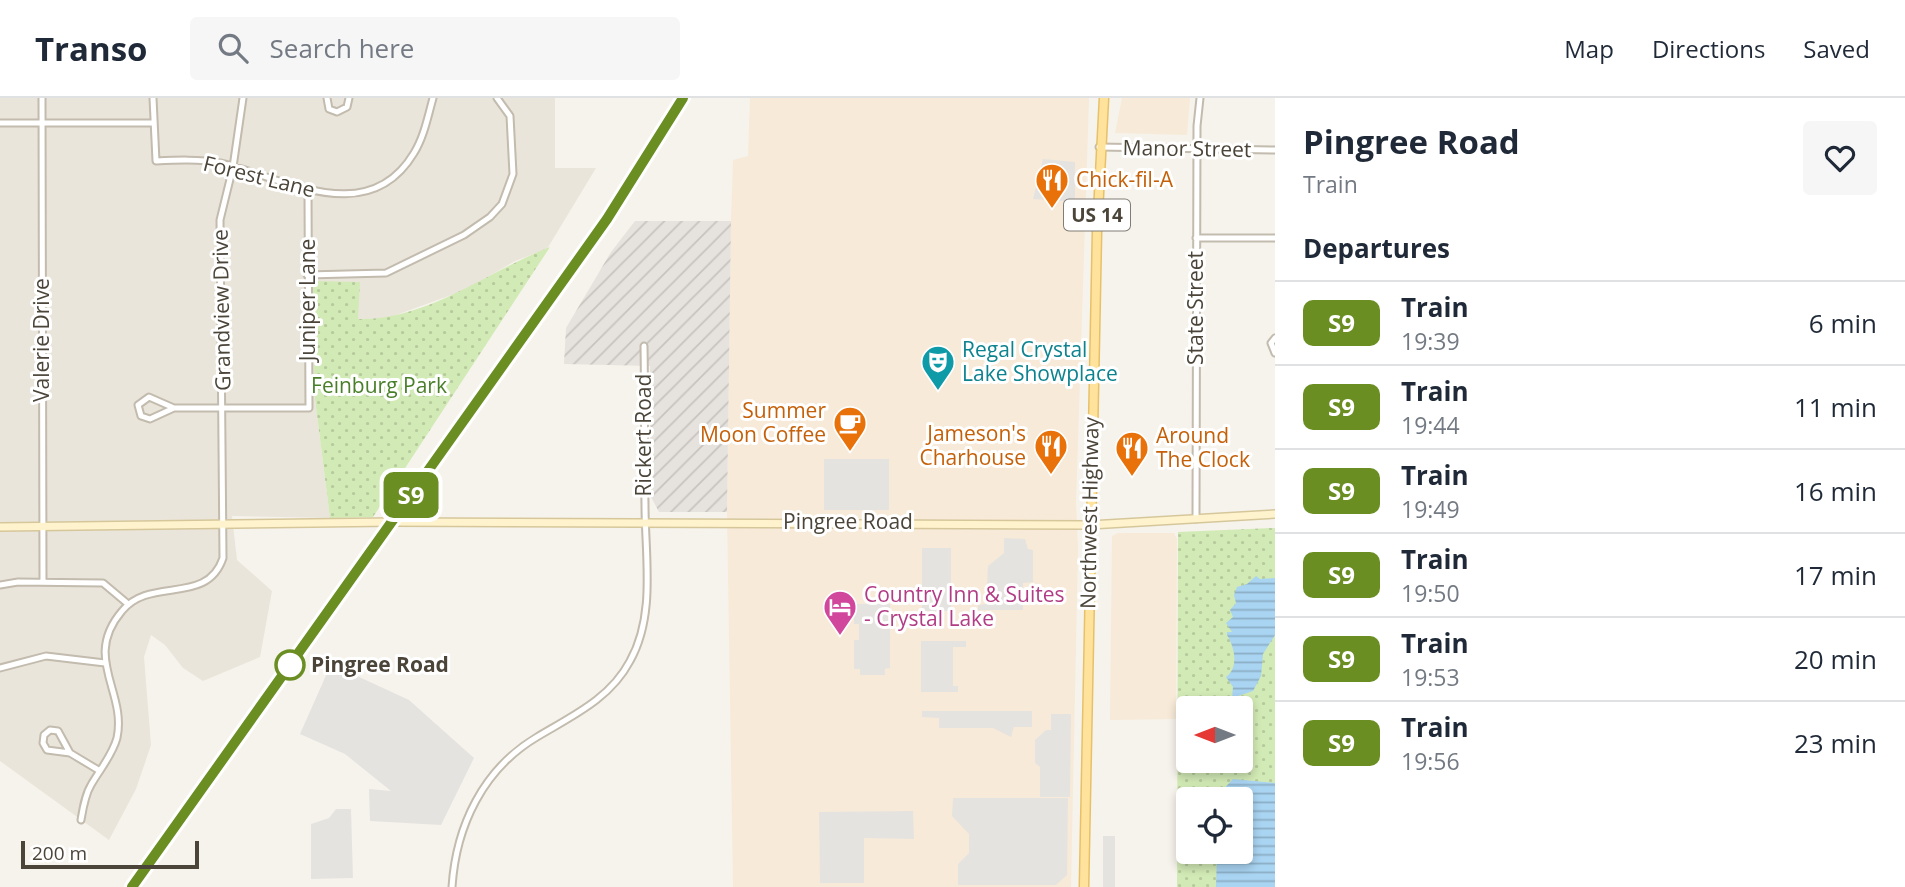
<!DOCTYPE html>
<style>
:root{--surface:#fff;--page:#f6f6f7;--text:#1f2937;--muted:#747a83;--line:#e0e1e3}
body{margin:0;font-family:"Open Sans",sans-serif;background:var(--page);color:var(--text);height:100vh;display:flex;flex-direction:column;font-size:26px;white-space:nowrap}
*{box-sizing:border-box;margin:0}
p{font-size:23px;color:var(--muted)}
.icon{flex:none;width:38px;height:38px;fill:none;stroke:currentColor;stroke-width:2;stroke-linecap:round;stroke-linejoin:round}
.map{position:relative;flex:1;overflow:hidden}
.drawer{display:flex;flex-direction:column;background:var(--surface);width:630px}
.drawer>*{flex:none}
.badge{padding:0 14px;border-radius:10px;font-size:24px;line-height:46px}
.needle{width:46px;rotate:270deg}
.fabs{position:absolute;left:1176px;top:598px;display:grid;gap:14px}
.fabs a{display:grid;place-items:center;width:77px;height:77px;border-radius:7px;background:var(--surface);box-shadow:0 4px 10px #0003;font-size:35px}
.scale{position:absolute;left:21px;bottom:18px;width:178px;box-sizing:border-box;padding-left:7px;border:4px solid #4b4439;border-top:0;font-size:19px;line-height:24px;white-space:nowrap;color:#4b4439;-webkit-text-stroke:5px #fff;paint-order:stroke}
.map>.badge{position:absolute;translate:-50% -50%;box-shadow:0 0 0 4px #fff}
h2{padding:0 28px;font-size:26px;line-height:63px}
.round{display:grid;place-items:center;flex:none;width:74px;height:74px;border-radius:7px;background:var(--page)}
.headline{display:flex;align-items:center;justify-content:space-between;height:119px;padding:0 28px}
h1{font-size:33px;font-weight:700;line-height:52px}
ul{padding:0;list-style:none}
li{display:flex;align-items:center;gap:21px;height:84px;padding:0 28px;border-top:2px solid var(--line)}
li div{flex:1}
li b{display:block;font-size:26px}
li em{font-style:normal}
li .badge{min-width:77px;font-weight:700;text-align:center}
header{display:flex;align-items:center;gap:42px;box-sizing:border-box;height:98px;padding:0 35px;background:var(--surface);border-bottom:2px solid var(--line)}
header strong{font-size:33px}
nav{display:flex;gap:38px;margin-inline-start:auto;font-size:24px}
.search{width:490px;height:63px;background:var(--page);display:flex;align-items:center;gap:18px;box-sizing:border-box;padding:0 24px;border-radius:7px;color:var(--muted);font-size:26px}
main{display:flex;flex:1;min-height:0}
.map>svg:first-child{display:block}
.residential{fill:#eae5da}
.commercial{fill:#f7ead8}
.industrial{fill:url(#industrial-furrows)}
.park{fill:url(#park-dots);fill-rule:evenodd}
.parking{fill:#e5e3e0}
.water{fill:url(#water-rules)}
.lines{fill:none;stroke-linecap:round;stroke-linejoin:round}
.street-casing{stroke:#c2bbae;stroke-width:9}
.secondary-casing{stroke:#d6c79b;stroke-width:10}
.primary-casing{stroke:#e6c16a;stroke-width:11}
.street{stroke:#fff;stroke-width:5}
.secondary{stroke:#fff3cd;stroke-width:7}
.primary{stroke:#ffe39c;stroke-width:8}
.rail-casing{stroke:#9a9a9a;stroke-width:4.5}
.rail{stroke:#fff;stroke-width:2;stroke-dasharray:5;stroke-linecap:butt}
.line-casing{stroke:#fff;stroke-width:16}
.line{stroke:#6b8e23;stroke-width:10}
.stop-dot{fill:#fff;stroke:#6b8e23;stroke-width:3.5}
.labels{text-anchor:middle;stroke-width:6;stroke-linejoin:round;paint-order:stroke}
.shield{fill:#fff;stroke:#817c74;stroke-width:2}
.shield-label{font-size:19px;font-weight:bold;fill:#4b4439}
.street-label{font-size:21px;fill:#4b4439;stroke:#fff}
.food-label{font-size:21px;fill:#c56008;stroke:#fff;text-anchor:start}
.culture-label{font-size:21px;fill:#0d838f;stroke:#fff;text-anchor:start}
.park-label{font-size:21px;fill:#4a7f2a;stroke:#fff}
.hotel-label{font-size:21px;fill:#b23c85;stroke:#fff;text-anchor:start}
.stop-label{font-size:21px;font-weight:bold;fill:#4b4439;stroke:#fff;text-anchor:start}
</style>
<header>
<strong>Transo</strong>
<div class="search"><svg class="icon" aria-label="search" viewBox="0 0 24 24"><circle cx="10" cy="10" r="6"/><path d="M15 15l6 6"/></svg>Search here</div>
<nav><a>Map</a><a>Directions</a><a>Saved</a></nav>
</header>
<main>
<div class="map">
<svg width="1275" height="789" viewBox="0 0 1275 789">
<defs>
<pattern id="industrial-furrows" width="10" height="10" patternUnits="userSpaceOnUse" patternTransform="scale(1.75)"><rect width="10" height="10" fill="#e6e2dd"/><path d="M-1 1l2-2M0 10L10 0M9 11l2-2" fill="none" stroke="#c7c3be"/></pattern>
<pattern id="park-dots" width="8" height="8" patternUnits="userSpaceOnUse" patternTransform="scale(1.75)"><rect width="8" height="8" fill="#d2eab5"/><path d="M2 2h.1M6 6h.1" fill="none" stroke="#b6ca9c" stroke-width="1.8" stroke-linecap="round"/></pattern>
<pattern id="water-rules" width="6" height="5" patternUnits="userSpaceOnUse" patternTransform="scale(1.75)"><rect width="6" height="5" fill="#a9d4f2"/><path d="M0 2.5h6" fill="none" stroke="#8caec5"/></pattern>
</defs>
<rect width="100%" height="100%" fill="#f6f3ec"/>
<!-- residential -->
<path class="residential" d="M0 0H555V70H596L547 151 515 163 465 192 388 220 358 222 315 301 330 420 232 418 237 462 272 493 260 559 203 583 183 570 165 547 151 537 144 559 151 647 136 691 109 742 0 663Z"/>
<!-- commercial -->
<path class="commercial" d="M750 0H1089L1076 405 1078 450 1071 789H733L727 414 731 123 733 62 748 58Z
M1122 0H1190L1187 37 1115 35Z
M1118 435H1174L1177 441 1176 621 1110 622 1112 438Z"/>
<!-- industrial -->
<path class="industrial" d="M635 123H731L727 414H659L650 397V268L564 266 566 230 611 154Z"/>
<!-- park -->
<path class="park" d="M550 149 373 419 330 420 315 301 312 183 360 184 358 221C427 223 488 173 550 149Z
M1275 430V789H1177L1178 434ZM1188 611H1241V663H1188ZM1188 702H1241V754H1188Z"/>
<!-- parking -->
<path class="parking" d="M1043 61 1075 64V104L1033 101Z
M824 361H889V412H824Z
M1004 440 1025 441 1028 451 1033 452V484L1023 485V512H978V507L986 506 988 468 1004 455Z
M922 450H951V513H922Z
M854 506H890V570L885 571V577H860V571H854V542H859V526H854Z
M921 543H966V549H953V588H958V594H921Z
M331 566 409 602 474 660 441 727 370 723 369 691 391 693 345 656 300 636Z
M922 613H1032V629H1014L1011 639 993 630H939V620L922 619Z
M1051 616H1071L1070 699H1040V669L1035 665V642L1046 632H1051Z
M953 700H1068L1067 777 1056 787H958V766L969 755V736L952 718Z
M336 711H351L353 780 311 781V726L329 720Z
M913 713 914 741 864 740V785H820L819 714Z
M1103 738H1115V789H1103Z"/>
<!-- water -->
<path class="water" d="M1256 478 1260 481 1275 480V537L1263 556 1261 578 1253 593 1232 600 1233 589 1226 579C1239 570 1235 550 1227 537V534H1232L1226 525 1233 519 1230 512 1236 505 1234 497 1237 489 1247 486Z
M1233 681 1275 685V789H1216L1217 754H1241V702H1218V697Z"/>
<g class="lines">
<defs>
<path id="street" d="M42 0 43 484
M153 0 156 63C177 62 199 61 220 65 282 79 368 132 414 55 424 39 428 18 433 0
M327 0 329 11 337 14 347 9 349 0
M0 25H153
M1099 49 1275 52
M1196 140H1275
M307 177 386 175 464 137 490 119 502 106 513 76 510 18 497 0
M1275 240 1271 245 1275 255
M174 310 150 321 141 318 138 307 149 299 174 310H309L308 94
M1196 421 1197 28 1200 0
M0 487 18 484 103 485 128 506
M0 570 46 558 105 565
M70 655 58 633 50 632 44 637 43 645 47 652 70 655 100 673
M81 722C83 710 85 697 91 687 100 671 112 658 117 640 127 593 82 560 122 513 150 478 207 508 223 460L220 122 233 69 243 0
M452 789C456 728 483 671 537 639 572 618 610 601 630 563 656 517 645 458 645 407 644 354 645 301 644 248"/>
<path id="secondary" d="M0 429 392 424 1090 427 1275 416"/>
<path id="primary" d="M1084 789 1097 134 1104 0"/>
</defs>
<!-- street casing -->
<use href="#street" class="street-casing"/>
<!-- secondary casing -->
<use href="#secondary" class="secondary-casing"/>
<!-- primary casing -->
<use href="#primary" class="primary-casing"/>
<!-- street -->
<use href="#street" class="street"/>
<!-- secondary -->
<use href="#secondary" class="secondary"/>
<!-- primary -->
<use href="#primary" class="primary"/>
<defs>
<path id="rail" d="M132 789 607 121 683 0"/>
</defs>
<!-- rail casing -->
<use href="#rail" class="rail-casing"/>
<!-- rail -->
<use href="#rail" class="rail"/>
</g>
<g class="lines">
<defs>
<path id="line" d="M132 789 607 121 683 0"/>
</defs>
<!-- line casing -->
<use href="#line" class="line-casing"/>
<!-- line -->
<use href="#line" class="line"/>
</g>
<!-- icons -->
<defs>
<symbol id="restaurant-pin" viewBox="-11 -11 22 30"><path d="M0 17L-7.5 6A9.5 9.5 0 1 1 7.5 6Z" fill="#e8710a" stroke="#fff"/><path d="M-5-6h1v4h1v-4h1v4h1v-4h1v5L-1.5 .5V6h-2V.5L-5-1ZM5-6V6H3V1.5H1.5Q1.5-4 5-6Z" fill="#fff"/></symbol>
<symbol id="theatre-pin" viewBox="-11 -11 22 30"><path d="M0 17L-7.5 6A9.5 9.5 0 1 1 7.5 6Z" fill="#0f9aa8" stroke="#fff"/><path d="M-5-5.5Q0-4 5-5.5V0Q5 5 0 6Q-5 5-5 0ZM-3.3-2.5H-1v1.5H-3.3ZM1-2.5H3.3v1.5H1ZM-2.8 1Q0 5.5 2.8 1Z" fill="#fff"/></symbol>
<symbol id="cafe-pin" viewBox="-11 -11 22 30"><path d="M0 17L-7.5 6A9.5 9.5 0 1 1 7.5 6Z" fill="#e8710a" stroke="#fff"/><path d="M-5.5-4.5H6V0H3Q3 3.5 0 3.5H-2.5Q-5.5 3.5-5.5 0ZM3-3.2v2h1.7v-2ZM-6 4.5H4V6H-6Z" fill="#fff"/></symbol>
<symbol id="hotel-pin" viewBox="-11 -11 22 30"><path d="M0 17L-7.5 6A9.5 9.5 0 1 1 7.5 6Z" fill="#d1479c" stroke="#fff"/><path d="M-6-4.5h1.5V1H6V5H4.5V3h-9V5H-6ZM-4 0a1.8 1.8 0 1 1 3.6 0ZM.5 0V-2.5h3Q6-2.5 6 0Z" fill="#fff"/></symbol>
</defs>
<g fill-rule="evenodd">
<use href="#restaurant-pin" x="1033" y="63" width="38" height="52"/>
<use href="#theatre-pin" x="919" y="245" width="38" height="52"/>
<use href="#cafe-pin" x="831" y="306" width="38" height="52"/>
<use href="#restaurant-pin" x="1032" y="329" width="38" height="52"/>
<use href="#restaurant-pin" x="1113" y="331" width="38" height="52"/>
<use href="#hotel-pin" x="821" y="490" width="38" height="52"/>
</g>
<!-- markers -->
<circle class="stop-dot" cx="290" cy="567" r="14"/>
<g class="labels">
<!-- shield labels -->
<rect class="shield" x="1064" y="101.5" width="66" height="31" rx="5"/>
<g class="shield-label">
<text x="1097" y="124">US 14</text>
</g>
<!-- street labels -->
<g class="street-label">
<text transform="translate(1187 51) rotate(1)" y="7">Manor Street</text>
<text transform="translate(259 79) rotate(14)" y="7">Forest Lane</text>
<text transform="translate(308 202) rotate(-90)" y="7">Juniper Lane</text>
<text transform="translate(1196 210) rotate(-90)" y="7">State Street</text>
<text transform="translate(222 212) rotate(-91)" y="7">Grandview Drive</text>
<text transform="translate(42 242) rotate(-90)" y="7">Valerie Drive</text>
<text transform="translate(644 337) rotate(-90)" y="7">Rickert Road</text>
<text transform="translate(1090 415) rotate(-89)" y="7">Northwest Highway</text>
<text x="848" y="431">Pingree Road</text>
</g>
<!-- food labels -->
<g class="food-label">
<text x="1076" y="89">Chick-fil-A</text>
<text x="826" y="320" text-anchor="end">Summer<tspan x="826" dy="24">Moon Coffee</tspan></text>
<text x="1026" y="343" text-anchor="end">Jameson's<tspan x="1026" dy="24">Charhouse</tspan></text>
<text x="1156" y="345">Around<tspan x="1156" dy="24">The Clock</tspan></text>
</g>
<!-- culture labels -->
<g class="culture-label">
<text x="962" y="259">Regal Crystal<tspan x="962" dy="24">Lake Showplace</tspan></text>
</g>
<!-- park labels -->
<g class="park-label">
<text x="379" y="295">Feinburg Park</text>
</g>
<!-- hotel labels -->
<g class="hotel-label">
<text x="864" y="504">Country Inn &amp; Suites<tspan x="864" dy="24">- Crystal Lake</tspan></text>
</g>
<!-- stop labels -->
<g class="stop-label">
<text x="311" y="574">Pingree Road</text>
</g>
</g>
</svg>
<div class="fabs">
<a><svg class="needle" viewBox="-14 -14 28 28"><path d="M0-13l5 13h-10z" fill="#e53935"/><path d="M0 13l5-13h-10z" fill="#747a83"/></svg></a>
<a><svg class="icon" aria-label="locate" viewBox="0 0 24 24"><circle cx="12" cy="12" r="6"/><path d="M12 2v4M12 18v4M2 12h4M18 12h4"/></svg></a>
</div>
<div class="scale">200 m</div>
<b class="badge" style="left:411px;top:397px;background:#6b8e23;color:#fff">S9</b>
</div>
<section class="drawer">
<div class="headline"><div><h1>Pingree Road</h1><p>Train</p></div><a class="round"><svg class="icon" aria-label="heart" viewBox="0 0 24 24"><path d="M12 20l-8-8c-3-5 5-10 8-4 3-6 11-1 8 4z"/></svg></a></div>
<h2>Departures</h2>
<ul>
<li><span class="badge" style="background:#6b8e23;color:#fff">S9</span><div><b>Train</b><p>19:39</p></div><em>6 min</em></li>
<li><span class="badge" style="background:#6b8e23;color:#fff">S9</span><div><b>Train</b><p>19:44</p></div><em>11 min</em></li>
<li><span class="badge" style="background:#6b8e23;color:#fff">S9</span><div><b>Train</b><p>19:49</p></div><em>16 min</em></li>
<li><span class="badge" style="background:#6b8e23;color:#fff">S9</span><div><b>Train</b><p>19:50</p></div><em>17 min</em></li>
<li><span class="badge" style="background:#6b8e23;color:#fff">S9</span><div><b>Train</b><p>19:53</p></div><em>20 min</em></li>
<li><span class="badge" style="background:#6b8e23;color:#fff">S9</span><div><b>Train</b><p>19:56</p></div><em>23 min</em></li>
</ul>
</section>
</main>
